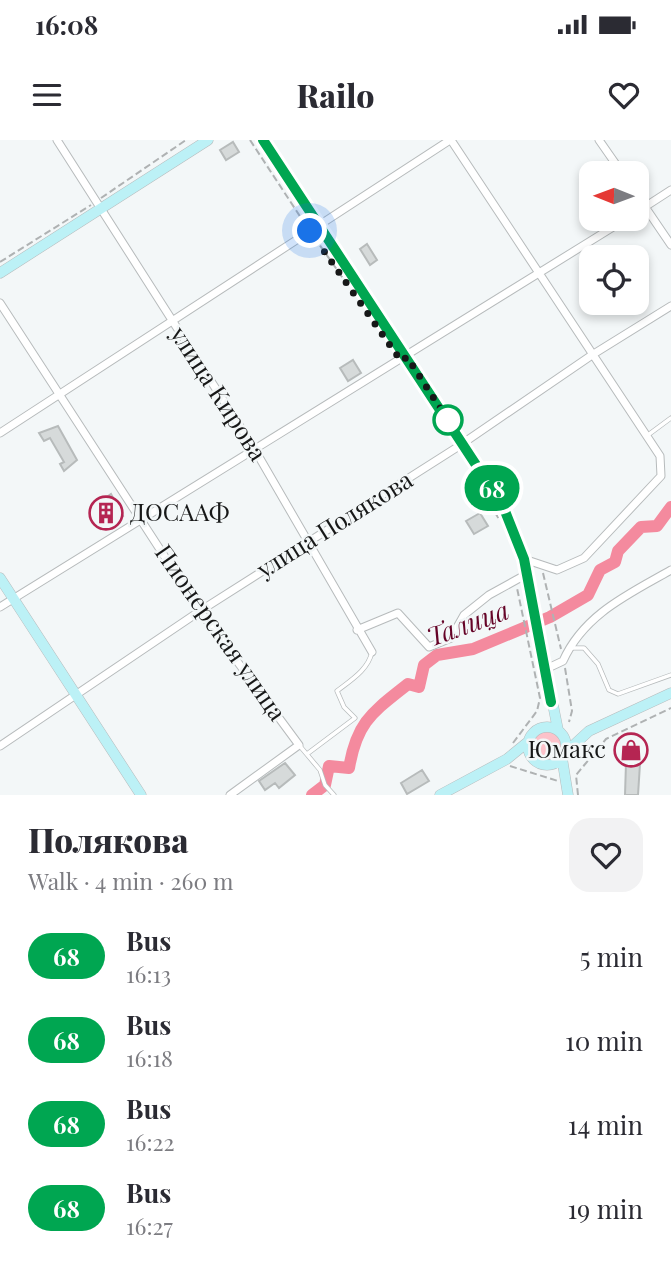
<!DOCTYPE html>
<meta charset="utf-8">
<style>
:root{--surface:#fff;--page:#f2f2f3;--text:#2b2b33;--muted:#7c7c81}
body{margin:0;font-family:"Playfair Display",serif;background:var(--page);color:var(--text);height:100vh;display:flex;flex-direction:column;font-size:26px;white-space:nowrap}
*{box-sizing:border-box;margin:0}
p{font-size:23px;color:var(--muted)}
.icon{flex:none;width:38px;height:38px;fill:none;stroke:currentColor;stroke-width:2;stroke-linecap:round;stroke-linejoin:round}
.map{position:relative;height:655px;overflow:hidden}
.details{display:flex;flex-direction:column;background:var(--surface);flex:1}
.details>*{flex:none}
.badge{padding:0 14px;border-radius:23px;font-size:24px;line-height:46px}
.needle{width:46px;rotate:271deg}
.tools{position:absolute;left:579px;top:21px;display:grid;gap:14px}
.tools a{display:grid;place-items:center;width:70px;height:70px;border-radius:14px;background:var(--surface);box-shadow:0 4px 10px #0003;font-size:35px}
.you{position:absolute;width:35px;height:35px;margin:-18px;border:5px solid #fff;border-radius:50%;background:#1a73e8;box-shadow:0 0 0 10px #1a73e833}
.map>.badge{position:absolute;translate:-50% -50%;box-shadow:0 0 0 4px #fff}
.round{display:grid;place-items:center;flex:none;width:74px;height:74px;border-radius:21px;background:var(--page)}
.head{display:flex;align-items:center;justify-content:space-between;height:119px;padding:0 28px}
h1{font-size:33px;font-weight:800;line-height:52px}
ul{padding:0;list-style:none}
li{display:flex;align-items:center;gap:21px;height:84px;padding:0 28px}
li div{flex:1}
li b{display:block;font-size:26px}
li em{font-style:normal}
li .badge{min-width:77px;font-weight:700;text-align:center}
.status{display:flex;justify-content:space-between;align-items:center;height:49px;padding:0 35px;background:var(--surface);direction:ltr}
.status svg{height:19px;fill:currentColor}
header{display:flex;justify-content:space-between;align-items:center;height:91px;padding:0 28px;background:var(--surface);font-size:32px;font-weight:800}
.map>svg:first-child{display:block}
.green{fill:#fcc2ca}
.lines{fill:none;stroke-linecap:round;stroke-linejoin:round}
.river{stroke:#f48a9e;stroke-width:12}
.building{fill:#d6dada;stroke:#b7bbbb;stroke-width:2}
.lane-casing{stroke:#b7bbbc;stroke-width:5}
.street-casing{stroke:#b7bbbc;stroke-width:9}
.secondary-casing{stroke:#b7bbbc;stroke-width:11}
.path{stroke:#afb2b3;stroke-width:2;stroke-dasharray:7 3.5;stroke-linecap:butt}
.lane{stroke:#fff;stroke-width:3.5}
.street{stroke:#fff;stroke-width:7}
.secondary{stroke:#bcf1f6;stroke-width:10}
.line-casing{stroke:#fff;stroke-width:16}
.line{stroke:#00a651;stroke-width:10}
.walk{stroke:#171818;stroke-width:7;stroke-dasharray:0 12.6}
.stop-dot{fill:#fff;stroke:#00a651;stroke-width:3.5}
.labels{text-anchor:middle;stroke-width:5;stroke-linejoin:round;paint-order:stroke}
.street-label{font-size:24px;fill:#171818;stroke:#f3f7f8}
.poi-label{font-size:24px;fill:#171818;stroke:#f3f7f8;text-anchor:start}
.water-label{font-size:26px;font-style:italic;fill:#650327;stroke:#f3f7f8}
</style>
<div class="status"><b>16:08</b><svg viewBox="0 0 49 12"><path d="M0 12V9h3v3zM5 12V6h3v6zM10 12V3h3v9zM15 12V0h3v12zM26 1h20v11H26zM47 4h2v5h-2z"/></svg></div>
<header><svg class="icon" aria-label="menu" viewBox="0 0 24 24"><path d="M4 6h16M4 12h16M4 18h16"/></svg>Railo<svg class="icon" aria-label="heart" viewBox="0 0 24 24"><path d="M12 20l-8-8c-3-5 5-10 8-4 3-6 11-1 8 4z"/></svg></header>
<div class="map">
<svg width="671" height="655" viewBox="0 0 671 655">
<rect width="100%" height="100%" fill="#f3f7f8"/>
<!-- green -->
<path class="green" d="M533 605a14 14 0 1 1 28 0a14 14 0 1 1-28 0Z"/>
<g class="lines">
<!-- river -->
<path class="river" d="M312 655 325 645 329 626 349 628C357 581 373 572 408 544L419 547 424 525 437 515 473 509 550 477 588 455 600 430 615 422 618 411 641 387 657 386 671 367"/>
</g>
<!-- building -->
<path class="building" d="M233 2 239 12 226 20 220 10Z
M367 104 377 120 370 125 360 109Z
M353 220 361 233 348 241 340 228Z
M58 286 77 320 64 331 60 324 64 322 50 298 44 301 39 293Z
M111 354 123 376 101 389 90 369Z
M480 373 488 386 474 394 466 381Z
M285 623 295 635 279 648 275 643 265 650 259 641Z
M626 623 640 624 638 655H625Z
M422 630 429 641 407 654 401 643Z"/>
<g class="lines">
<defs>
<path id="lane" d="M648 295 671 278
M569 508H584L598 524 609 550 618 554 671 535
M299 605 320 630 325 645 334 655
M307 614 355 578 344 567 337 551C351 540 368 530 372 512"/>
<path id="street" d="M57 0 255 310 372 512
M451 0 660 316 661 336 584 418 557 430 524 419
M599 0 622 33
M637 55 671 105
M637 72 671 50
M0 163 200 471 299 605 230 655
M0 293 450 0
M0 467 626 79
M357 490 398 473 429 507 451 498 464 475 489 455 527 434
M546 529 563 521C584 474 629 454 671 430
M0 606 200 471 456 308 592 215 671 166"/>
<path id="secondary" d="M263 0 503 366 524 419 558 590
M0 133 208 0
M0 438 141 655
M528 606a19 19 0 1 1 38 0a19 19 0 1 1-38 0Z
M564 614 589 591 671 553
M562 618 568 655
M440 655 507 619 529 601"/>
</defs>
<!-- lane casing -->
<use href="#lane" class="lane-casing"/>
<!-- street casing -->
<use href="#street" class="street-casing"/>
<!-- secondary casing -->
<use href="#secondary" class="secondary-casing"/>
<!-- path -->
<path class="path" d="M250 0 307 87
M101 58 186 0
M314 97 345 141
M0 122 91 65
M473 336 499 379
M543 433 561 509
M565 528 572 571 569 582
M513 603 537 571 540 558 517 448
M510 626 558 641
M578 655 576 635 606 599 671 568"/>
<!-- lane -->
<use href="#lane" class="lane"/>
<!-- street -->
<use href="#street" class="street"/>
<!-- secondary -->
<use href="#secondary" class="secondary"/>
</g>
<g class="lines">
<defs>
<path id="line" d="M263 0 503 366 524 419 551 562"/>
</defs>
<!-- line casing -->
<use href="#line" class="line-casing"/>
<!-- line -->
<use href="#line" class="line"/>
<!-- walk -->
<path class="walk" d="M310 91 401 221 407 217 448 280"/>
</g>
<!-- icons -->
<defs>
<symbol id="building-ring" viewBox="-11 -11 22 22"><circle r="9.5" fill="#f3f7f8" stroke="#b52552" stroke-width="1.5"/><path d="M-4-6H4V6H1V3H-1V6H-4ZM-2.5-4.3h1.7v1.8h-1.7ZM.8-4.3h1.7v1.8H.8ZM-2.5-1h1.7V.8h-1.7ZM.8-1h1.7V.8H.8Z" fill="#b52552"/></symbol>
<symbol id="shop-ring" viewBox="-11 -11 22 22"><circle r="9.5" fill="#f3f7f8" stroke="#b52552" stroke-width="1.5"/><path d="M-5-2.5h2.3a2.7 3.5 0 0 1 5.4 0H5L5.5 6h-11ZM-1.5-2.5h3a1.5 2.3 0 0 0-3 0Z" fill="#b52552"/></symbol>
</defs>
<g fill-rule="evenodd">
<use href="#building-ring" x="87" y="354" width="38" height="38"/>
<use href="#shop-ring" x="612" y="591" width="38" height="38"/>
</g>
<!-- markers -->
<circle class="stop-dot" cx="448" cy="280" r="14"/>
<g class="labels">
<!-- street labels -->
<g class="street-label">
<text transform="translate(218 254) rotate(57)" y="8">улица Кирова</text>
<text transform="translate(335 385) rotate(-32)" y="8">улица Полякова</text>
<text transform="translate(220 493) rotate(55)" y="8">Пионерская улица</text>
</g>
<!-- poi labels -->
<g class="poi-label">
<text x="130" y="381">ДОСААФ</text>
<text x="606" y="618" text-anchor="end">Юмакс</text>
</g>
<!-- water labels -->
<g class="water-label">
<text transform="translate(468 484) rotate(-20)" y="9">Талица</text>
</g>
</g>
</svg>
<div class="tools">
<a><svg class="needle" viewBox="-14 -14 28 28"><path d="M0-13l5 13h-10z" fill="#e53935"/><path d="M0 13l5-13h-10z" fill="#7c7c81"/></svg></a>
<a><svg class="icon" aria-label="locate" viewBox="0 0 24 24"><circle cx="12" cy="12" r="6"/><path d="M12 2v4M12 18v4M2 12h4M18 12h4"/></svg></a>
</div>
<div class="you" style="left:310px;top:91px"></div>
<b class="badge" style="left:492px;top:348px;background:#00a651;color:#fff">68</b>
</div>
<section class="details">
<div class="head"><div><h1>Полякова</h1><p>Walk · 4 min · 260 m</p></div><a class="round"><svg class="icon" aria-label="heart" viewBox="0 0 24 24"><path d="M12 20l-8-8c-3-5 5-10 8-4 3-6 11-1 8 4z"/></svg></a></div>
<ul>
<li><span class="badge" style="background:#00a651;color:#fff">68</span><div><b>Bus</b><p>16:13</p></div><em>5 min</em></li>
<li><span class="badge" style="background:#00a651;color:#fff">68</span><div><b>Bus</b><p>16:18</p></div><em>10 min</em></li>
<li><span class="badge" style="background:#00a651;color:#fff">68</span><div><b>Bus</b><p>16:22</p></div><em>14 min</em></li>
<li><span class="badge" style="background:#00a651;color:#fff">68</span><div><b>Bus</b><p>16:27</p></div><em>19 min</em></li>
</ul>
</section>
